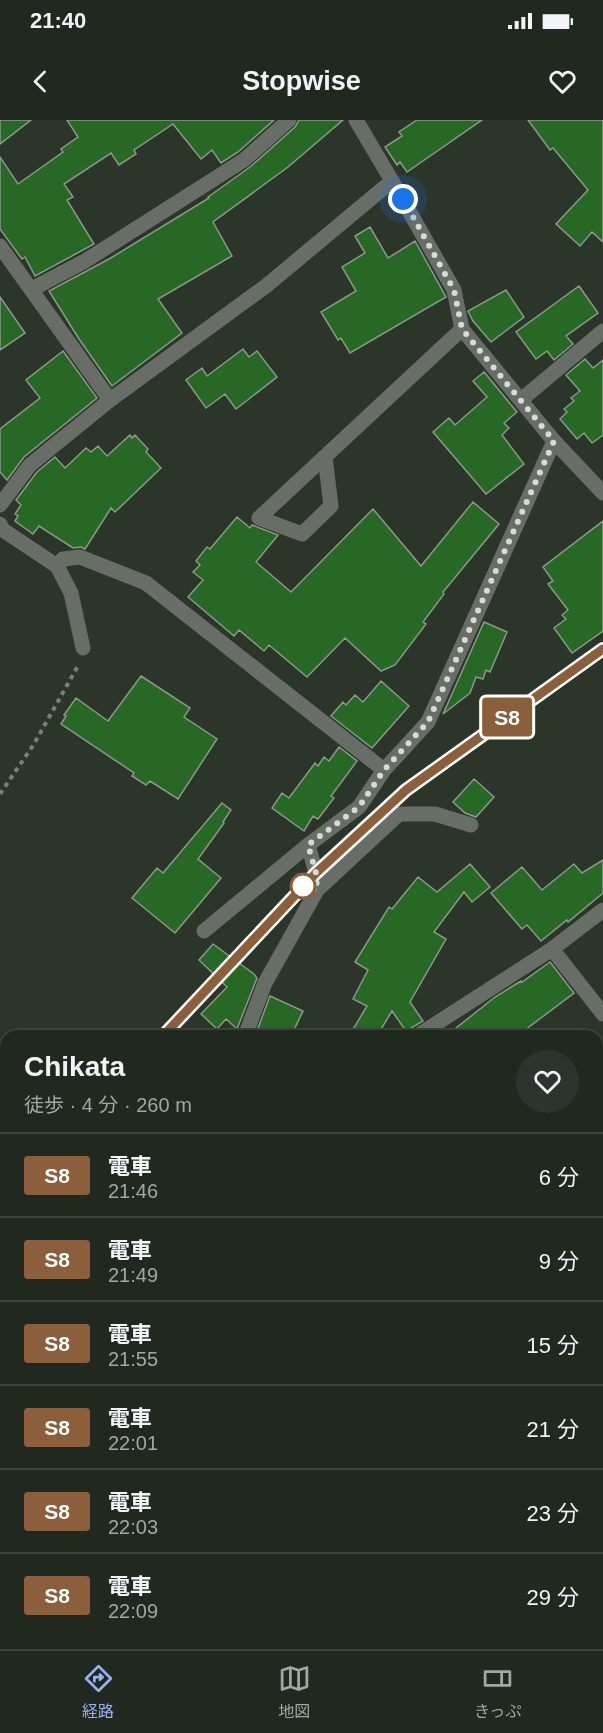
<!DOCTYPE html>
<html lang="ja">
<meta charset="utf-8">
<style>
:root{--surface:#202820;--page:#2d342d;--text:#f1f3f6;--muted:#a2a6a5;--line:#3d443e;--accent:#95b2f1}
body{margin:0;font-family:Helvetica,"Noto Sans JP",sans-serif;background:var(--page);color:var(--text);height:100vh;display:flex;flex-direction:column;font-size:22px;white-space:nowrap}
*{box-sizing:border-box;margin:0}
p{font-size:20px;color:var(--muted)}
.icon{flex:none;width:33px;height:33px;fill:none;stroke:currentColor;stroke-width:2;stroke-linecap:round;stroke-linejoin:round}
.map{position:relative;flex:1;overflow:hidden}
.side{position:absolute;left:0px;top:910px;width:603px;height:620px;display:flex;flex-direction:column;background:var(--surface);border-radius:18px 18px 0 0;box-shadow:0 3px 9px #0003,0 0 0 2px var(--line)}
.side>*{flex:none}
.badge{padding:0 12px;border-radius:4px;font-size:21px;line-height:39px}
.you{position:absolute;width:30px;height:30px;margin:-15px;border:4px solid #fff;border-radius:50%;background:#1a73e8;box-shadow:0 0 0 9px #1a73e833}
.map>.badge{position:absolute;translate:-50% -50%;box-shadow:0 0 0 3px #fff}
.round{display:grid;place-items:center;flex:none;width:63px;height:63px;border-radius:32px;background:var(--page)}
.head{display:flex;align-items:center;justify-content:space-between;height:102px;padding:0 24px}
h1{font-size:28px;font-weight:600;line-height:45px}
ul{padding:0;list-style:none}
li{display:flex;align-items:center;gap:18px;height:84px;padding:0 24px;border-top:2px solid var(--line)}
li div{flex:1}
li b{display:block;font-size:22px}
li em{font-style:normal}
li .badge{min-width:66px;font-weight:700;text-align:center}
.status{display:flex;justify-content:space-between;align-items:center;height:42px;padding:0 30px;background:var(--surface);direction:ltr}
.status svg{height:16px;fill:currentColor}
header{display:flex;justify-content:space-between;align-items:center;height:78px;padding:0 24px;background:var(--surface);font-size:27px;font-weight:600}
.menu{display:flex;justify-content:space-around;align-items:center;height:84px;border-top:2px solid var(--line);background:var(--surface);font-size:16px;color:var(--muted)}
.menu a{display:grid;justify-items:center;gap:3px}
.menu .on{color:var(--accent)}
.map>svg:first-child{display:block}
.building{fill:#276824;stroke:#8c988a;stroke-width:1.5}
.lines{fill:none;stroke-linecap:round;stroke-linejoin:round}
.path{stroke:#788177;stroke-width:4;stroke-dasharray:4.5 4.5;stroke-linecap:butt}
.minor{stroke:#686d68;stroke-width:15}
.major{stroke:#9da79c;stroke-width:15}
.rail-casing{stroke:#8e968d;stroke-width:7}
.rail{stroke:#171b16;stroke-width:4.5;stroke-dasharray:14;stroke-linecap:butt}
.line-casing{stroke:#fff;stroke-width:14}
.line{stroke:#8b5e3c;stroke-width:9}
.walk{stroke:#d6dcd5;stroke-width:6;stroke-dasharray:0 10.8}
.stop-dot{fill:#fff;stroke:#8b5e3c;stroke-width:3}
</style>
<div class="status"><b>21:40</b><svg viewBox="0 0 49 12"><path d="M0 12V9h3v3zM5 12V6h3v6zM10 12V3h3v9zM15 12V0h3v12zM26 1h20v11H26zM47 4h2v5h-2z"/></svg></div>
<header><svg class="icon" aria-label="back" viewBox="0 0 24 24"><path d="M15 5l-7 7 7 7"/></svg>Stopwise<svg class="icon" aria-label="heart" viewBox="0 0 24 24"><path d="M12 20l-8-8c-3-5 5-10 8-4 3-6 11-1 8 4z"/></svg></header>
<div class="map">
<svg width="603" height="1529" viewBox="0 0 603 1529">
<rect width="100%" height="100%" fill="#2b352a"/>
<!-- building -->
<path class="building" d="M0 0H31L0 24Z
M67 0H274L238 32 221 43 212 30 201 39 173 4 134 30 136 34 119 45 111 33 64 64 73 77 67 80 94 124 35 156 25 137 22 139 0 109V37L18 64 63 32 61 29 78 17Z
M299 0H343L288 47 213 102 232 136 158 179 182 213 112 266 79 219 49 171 109 139 209 78 208 77 250 47 295 7Z
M417 0H482L407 52 400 42 397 45 385 27 402 16 399 12Z
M528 0H603V122L592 112 580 126 556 104 588 70 553 28 550 30Z
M370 107 388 138 415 121 446 177 350 233 341 218 338 220 321 192 356 171 342 147 365 133 355 116Z
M579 166 598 193 566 216 573 224 554 240 547 231 536 239 516 212Z
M506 170 524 197 491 222 473 201 468 191Z
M0 177 25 213 0 230Z
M243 229 249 237 257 231 277 257 236 289 225 274 206 288 186 260 202 248 207 256Z
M63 231 97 278 24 337 7 360 0 352V309L40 278 26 260Z
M585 239 593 248 603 240V315L592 323 584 313 577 319 560 299 567 292 564 289 574 281 571 278 580 271 566 255Z
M484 252 517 292 504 303 509 308 502 315 524 344 486 374 433 312 449 298 455 305 487 277 473 261Z
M130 315 132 318 135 315 148 329 146 332 161 348 115 392 111 388 85 429 81 427 73 428 39 406 33 414 15 401 18 396 15 394 21 385 16 380 37 352 55 337 65 348 86 328 91 332 98 326 107 336Z
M473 382 499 404 443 472 444 474 423 502 426 504 395 545 381 551 345 518 307 557 269 525 264 531 239 510 234 516 188 477 203 460 193 452 200 445 196 441 207 427 210 429 237 397 250 408 252 405 278 415 256 442 291 472 373 389 421 446Z
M603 401V511L572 533 554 508 566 499 562 495 568 490 548 464 553 461 543 447Z
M484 502 507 512 490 552 486 550 483 559 476 557 470 573 443 594Z
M141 556 190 588 184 597 217 619 178 679 150 661 146 665 132 656 134 653 61 604 66 596 64 595 76 578 108 601Z
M381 561 409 586 372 628 331 596 343 582 346 585 355 575 363 582Z
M339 627 357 641 331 676 334 678 318 699 313 696 304 711 272 688 282 673 289 678 315 643 318 646 324 637 329 641Z
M474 659 494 677 476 697 465 693 453 682Z
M222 683 231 690 223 702 224 703 198 739 221 758 175 813 132 778 157 748 163 753Z
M603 740V773L568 802 567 800 541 821 527 805 522 809 491 773 522 747 542 770 574 744 582 753Z
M470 744 490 767 472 782 464 772 434 812 446 819 410 882 423 901 411 908 408 914 392 891 377 916H349L367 886 353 879 368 850 355 842 389 787 392 789 418 757 437 772Z
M213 824 254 854 257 858 237 909 226 899 217 909 201 894 227 867 199 840Z
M550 842 574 873 517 916H446L495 877 521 861 522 862Z
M270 876 303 891 291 916H255Z"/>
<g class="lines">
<!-- path -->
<path class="path" d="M0 674 34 624 79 544"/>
<!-- minor -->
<path class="minor" d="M356 0 392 61 454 170 462 209 554 321 603 373
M0 126 110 280
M32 169 85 141 244 40 289 0
M521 280 603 211
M325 337 331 386 302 414 259 398 462 209
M0 385 30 345 110 280 266 166 392 61
M0 404 3 410 57 446 71 473 83 528
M57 446 63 439 80 437 146 463 384 650
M308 725 316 753 317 770
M204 811 308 725 359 687 384 650 428 602 554 321
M552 829 603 894
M245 916 265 863 317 770 399 694H435L471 705
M417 916 552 829 603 790
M0 1248 6 1242
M260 1524 261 1529
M524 1524 528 1529
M13 1529 16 1524"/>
<!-- major -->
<path class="major" d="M597 1048 603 1042
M0 1321 6 1318"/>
<defs>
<path id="rail" d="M163 916 316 753 406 670 603 529
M0 1095 6 1088"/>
</defs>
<!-- rail casing -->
<use href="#rail" class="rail-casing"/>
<!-- rail -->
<use href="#rail" class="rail"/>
</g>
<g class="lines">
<defs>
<path id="line" d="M163 916 316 753 406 670 603 529"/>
</defs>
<!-- line casing -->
<use href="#line" class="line-casing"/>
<!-- line -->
<use href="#line" class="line"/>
<!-- walk -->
<path class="walk" d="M303 766 317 770 316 753 308 725 359 687 384 650 428 602 554 321 462 209 454 170 403 79"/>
</g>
<!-- markers -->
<circle class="stop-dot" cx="303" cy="766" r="12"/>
</svg>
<div class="you" style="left:403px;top:79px"></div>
<b class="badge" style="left:507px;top:597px;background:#8b5e3c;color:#fff">S8</b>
<section class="side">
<div class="head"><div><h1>Chikata</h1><p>徒歩 · 4 分 · 260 m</p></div><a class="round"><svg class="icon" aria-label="heart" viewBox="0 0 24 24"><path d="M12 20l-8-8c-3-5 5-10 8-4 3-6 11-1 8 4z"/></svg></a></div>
<ul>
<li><span class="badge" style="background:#8b5e3c;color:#fff">S8</span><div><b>電車</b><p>21:46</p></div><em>6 分</em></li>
<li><span class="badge" style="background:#8b5e3c;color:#fff">S8</span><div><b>電車</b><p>21:49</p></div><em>9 分</em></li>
<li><span class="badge" style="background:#8b5e3c;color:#fff">S8</span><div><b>電車</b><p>21:55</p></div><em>15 分</em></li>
<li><span class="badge" style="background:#8b5e3c;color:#fff">S8</span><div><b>電車</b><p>22:01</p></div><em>21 分</em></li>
<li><span class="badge" style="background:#8b5e3c;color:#fff">S8</span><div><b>電車</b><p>22:03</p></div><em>23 分</em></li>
<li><span class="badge" style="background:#8b5e3c;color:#fff">S8</span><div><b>電車</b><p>22:09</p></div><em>29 分</em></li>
</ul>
</section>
</div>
<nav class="menu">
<a class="on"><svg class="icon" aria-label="directions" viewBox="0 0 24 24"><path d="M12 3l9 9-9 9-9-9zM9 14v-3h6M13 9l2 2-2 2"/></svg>経路</a>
<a><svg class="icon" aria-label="map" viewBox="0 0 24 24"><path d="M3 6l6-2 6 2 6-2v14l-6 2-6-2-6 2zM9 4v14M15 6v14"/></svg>地図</a>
<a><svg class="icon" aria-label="tickets" viewBox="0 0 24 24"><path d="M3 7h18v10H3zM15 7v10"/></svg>きっぷ</a>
</nav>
